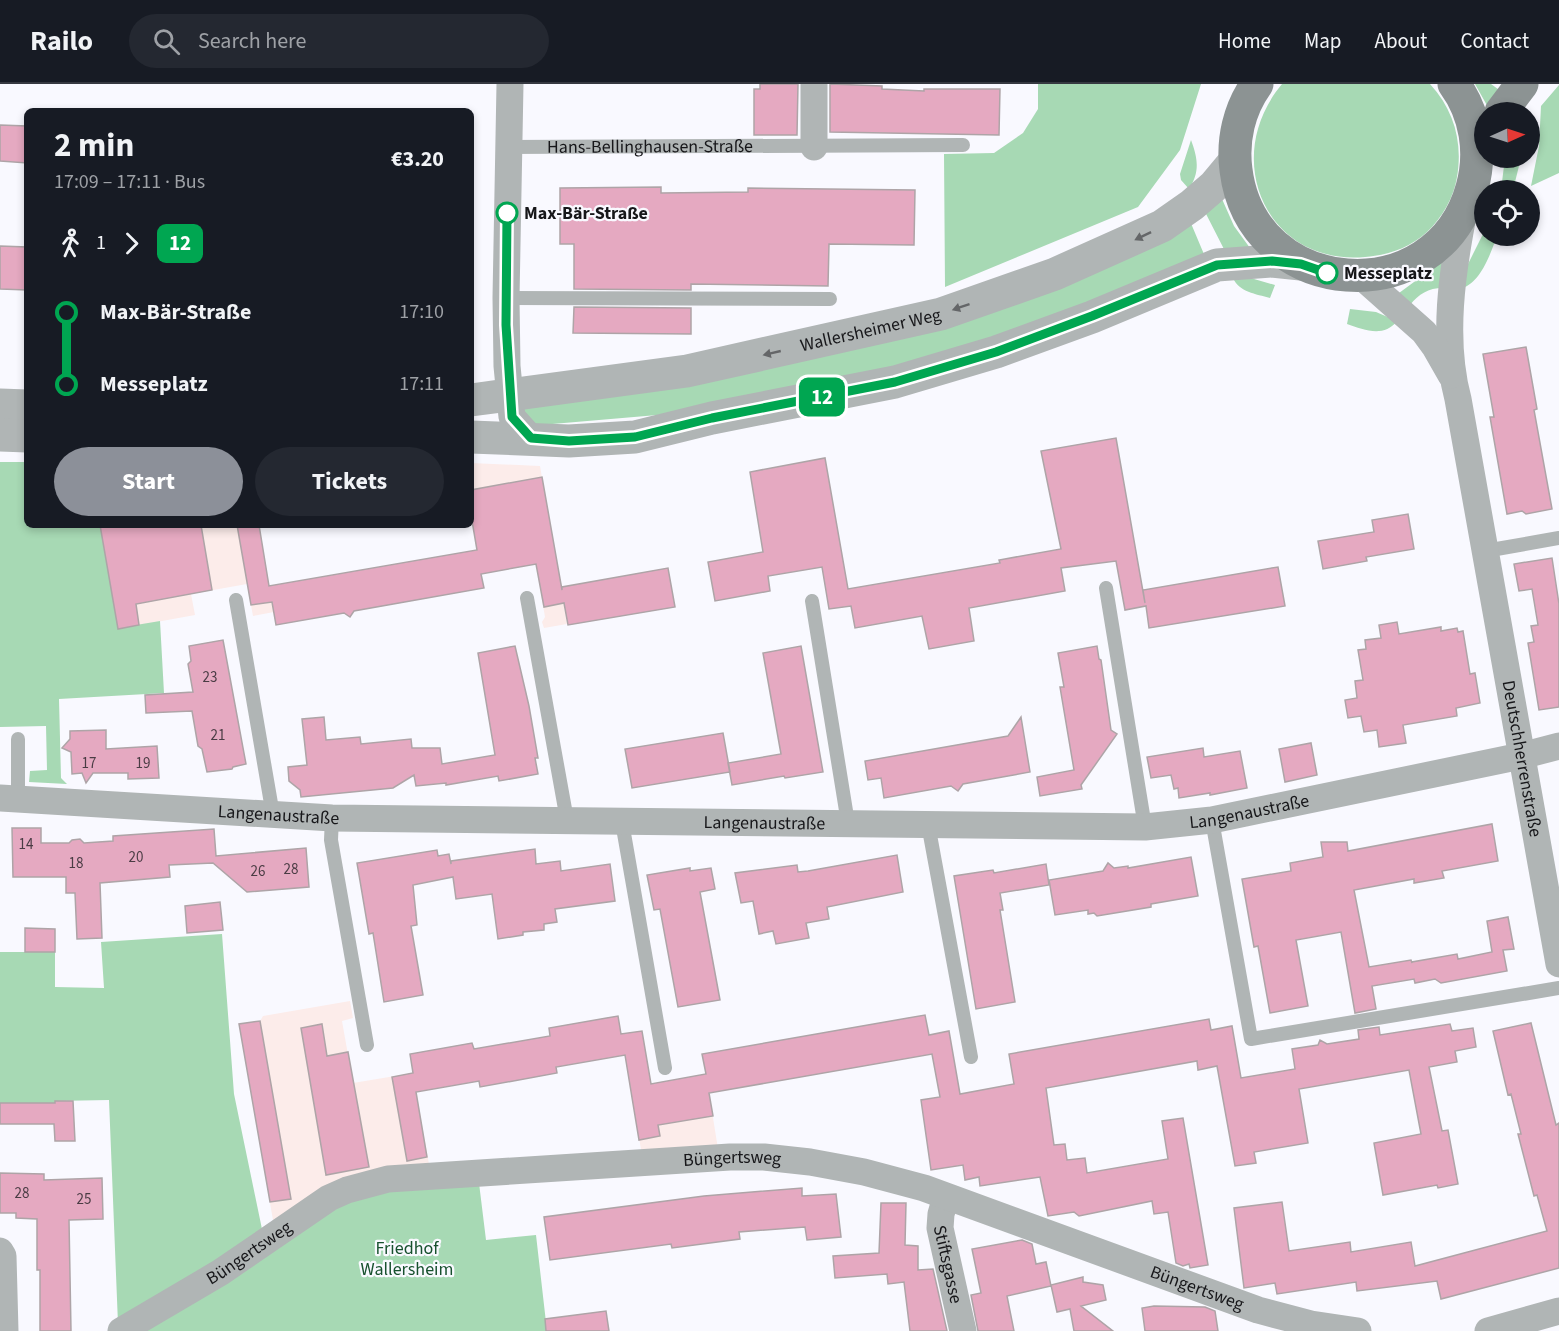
<!DOCTYPE html>
<meta charset="utf-8">
<style>
:root{--surface:#171b24;--page:#242831;--text:#f1f3f6;--muted:#9ea1a6;--line:#363941;--accent:#8c9099}
body{margin:0;font-family:"Source Sans 3",sans-serif;background:var(--page);color:var(--text);height:100vh;display:flex;flex-direction:column;font-size:22px;white-space:nowrap}
*{box-sizing:border-box;margin:0}
p{font-size:20px;color:var(--muted)}
.icon{flex:none;width:33px;height:33px;fill:none;stroke:currentColor;stroke-width:2;stroke-linecap:round;stroke-linejoin:round}
.map{position:relative;flex:1;overflow:hidden}
.drawer{position:absolute;left:24px;top:24px;width:450px;height:420px;display:flex;flex-direction:column;background:var(--surface);border-radius:9px;box-shadow:0 3px 9px #0003}
.drawer>*{flex:none}
.badge{padding:0 12px;border-radius:9px;font-size:21px;line-height:39px}
.needle{width:39px;rotate:87deg}
.tools{position:absolute;left:1474px;top:18px;display:grid;gap:12px}
.tools a{display:grid;place-items:center;width:66px;height:66px;border-radius:50%;background:var(--surface);box-shadow:0 3px 9px #0003;font-size:30px}
.map>.badge{position:absolute;translate:-50% -50%;box-shadow:0 0 0 3px #fff}
.legs{display:flex;align-items:center;gap:9px;height:66px;padding:0 30px;font-size:20px}
.legs p{margin-inline-start:auto}
.summary{display:flex;align-items:center;justify-content:space-between;height:102px;padding:0 30px}
h1{font-size:33px;font-weight:700;line-height:45px}
.primary-button{display:flex;gap:12px;margin-top:auto;padding:12px 30px}
.primary-button a{flex:1;height:69px;border-radius:36px;background:var(--accent);color:#fff;font-size:24px;font-weight:700;line-height:69px;text-align:center}
.primary-button a+a{background:var(--page);color:var(--text)}
ul{padding:0 30px;list-style:none}
li{display:flex;align-items:center;gap:21px;height:72px;font-size:22px}
li i{display:grid;place-items:center;width:9px;height:100%;margin:0 8px;background:currentColor}
li i::after{content:'';width:15px;height:15px;margin:-8px;border:4px solid;border-radius:50%;background:var(--surface)}
li p{margin-inline-start:auto}
li:first-child i{background:linear-gradient(#0000 50%,currentColor 0)}
li:last-child i{background:linear-gradient(currentColor 50%,#0000 0)}
header{display:flex;align-items:center;gap:36px;box-sizing:border-box;height:84px;padding:0 30px;background:var(--surface);border-bottom:2px solid var(--line)}
header strong{font-size:28px}
nav{display:flex;gap:33px;margin-inline-start:auto;font-size:21px}
.search{width:420px;height:54px;background:var(--page);display:flex;align-items:center;gap:15px;box-sizing:border-box;padding:0 21px;border-radius:33px;color:var(--muted);font-size:22px}
.map>svg:first-child{display:block}
.industrial{fill:#fcecea}
.green{fill:#a7d9b4}
.building{fill:#e5a9c1;stroke:#aea4a7;stroke-width:1.5}
.lines{fill:none;stroke-linecap:round;stroke-linejoin:round}
.service{stroke:#b0b5b5;stroke-width:14}
.minor{stroke:#b0b5b5;stroke-width:27}
.tertiary{stroke:#b0b5b5;stroke-width:33}
.secondary{stroke:#8c9393;stroke-width:33}
.oneway{fill:#646668}
.line-1-casing{stroke:#fff;stroke-width:14}
.line-1{stroke:#00a651;stroke-width:9}
.stop-1-dot{fill:#fff;stroke:#00a651;stroke-width:3}
.labels{text-anchor:middle;stroke-width:4.5;stroke-linejoin:round;paint-order:stroke}
.number-label{font-size:15px;fill:#4a3c44}
.street-label{font-size:18px;fill:#17171a;stroke:#f9f9ff}
.stop-label{font-size:18px;font-weight:bold;fill:#17171a;stroke:#f9f9ff;text-anchor:start}
.park-label{font-size:18px;fill:#17512e;stroke:#f9f9ff}
</style>
<header>
<strong>Railo</strong>
<div class="search"><svg class="icon" aria-label="search" viewBox="0 0 24 24"><circle cx="10" cy="10" r="6"/><path d="M15 15l6 6"/></svg>Search here</div>
<nav><a>Home</a><a>Map</a><a>About</a><a>Contact</a></nav>
</header>
<div class="map">
<svg width="1559" height="1247" viewBox="0 0 1559 1247">
<rect width="100%" height="100%" fill="#f9f9ff"/>
<!-- industrial -->
<path class="industrial" d="M471 379 540 382 567 540 544 544 542 538 545 533 536 480 481 490 471 431Z
M100 441H259L274 528 253 532 247 500 191 510 195 531 118 545Z
M350 917 353 934 342 937 353 999 413 989 430 1086 274 1142 239 940 260 937 263 932Z
M642 947 651 1000 706 990 718 1065 642 1071 621 950Z"/>
<!-- green -->
<path class="green" d="M1038 0H1201L1180 66 1138 123 945 203 944 70 994 69 1023 49 1038 25Z
M1282 0H1430C1454 26 1463 58 1457 93 1454 113 1442 134 1427 148 1409 164 1389 171 1365 173 1266 182 1220 74 1282 0Z
M1475 0H1491L1502 8 1489 25Z
M1559 1V89L1531 102 1539 62 1541 22Z
M1191 56C1198 75 1200 88 1189 105L1181 96 1180 90Z
M1505 74H1521L1513 106H1501Z
M1218 106 1234 142 1258 175 1228 173 1203 124Z
M1190 137 1206 175 974 266 669 330 529 342 520 320 690 293Z
M1485 146V152H1497C1491 168 1481 199 1462 204L1466 184Z
M1444 176 1443 204C1428 204 1419 210 1410 221L1399 209Z
M1233 194 1254 195 1275 201 1270 214C1256 210 1239 208 1233 194Z
M1350 225 1376 228 1397 237C1384 254 1364 246 1347 240Z
M0 378H27V441H100L118 544 160 537 164 609 59 615 61 694 67 700 29 698 30 687 47 686 46 642 0 643Z
M222 850 234 1010 263 1150 118 1240 109 1016 55 1017V1019H0V868H55V903L104 904 101 858Z
M479 1099 486 1156 536 1151 547 1247H136L362 1109Z"/>
<!-- building -->
<path class="building" d="M760 0H798L797 51H754V5H760Z
M830 0 882 2V5L924 7V5H1000L999 51 830 48Z
M0 41 27 42V79L0 77Z
M661 103V109L748 108V104L915 106 914 161 829 160 828 202 691 200V206L574 205V160H560V104Z
M0 162 27 163V206L0 205Z
M574 223 691 224V250L573 249Z
M1526 263 1537 325 1534 326 1552 425 1526 430 1522 427 1507 430 1490 333H1494L1483 270Z
M1116 354 1145 519 1143 506 1278 483 1285 522 1149 544 1146 522 1125 526 1116 477 1061 484 1065 507 969 524 974 557 929 565 922 532 855 544 851 522 829 525 822 483 768 492 770 507 715 517 708 478 763 468 750 388 825 374 848 505 1000 479 999 476 1061 465 1041 367Z
M542 393 562 506V503L668 484 675 523 568 541 564 519 544 523 536 480 481 490 484 504 354 527 350 533 344 529 276 541 272 518 251 521 237 441H259L269 502 477 466 471 431V406Z
M1408 430 1414 465 1366 473 1367 477 1323 485 1318 457 1374 448 1372 436Z
M100 441H201L212 506 136 520 139 541 118 545Z
M1552 474 1559 520V623L1539 626 1528 559 1534 558 1531 542 1538 541 1532 505 1519 507 1514 480Z
M1397 538 1399 550 1441 543V547L1457 544 1458 548 1463 547 1470 590 1475 589 1480 619 1456 624 1457 632 1403 641 1406 659 1379 663 1377 646 1364 648 1361 632 1348 634 1345 616 1357 614 1355 597 1363 596 1358 566 1366 565 1365 556 1381 554 1379 541Z
M223 556 246 680 233 683 232 685 207 688 202 665 198 662 192 627 146 629 145 611 193 608 188 580 191 577 189 562Z
M515 562 529 622 538 674H535L538 690 499 697 498 692 446 701V699L416 702 414 691 393 704 301 713 300 706 289 697 288 683 307 681 302 635 324 633 326 656 360 653 361 660 411 655 412 664H440L442 680 495 671 478 569Z
M801 562 823 688 785 694 784 692 732 701 728 679 781 670 763 569Z
M1097 562 1099 575 1101 576 1111 646 1117 650 1081 701 1082 705 1040 712 1037 693 1074 686 1060 603H1064L1058 569Z
M1021 633 1030 688 963 700 958 707 951 702 884 714 881 694 868 696 865 677 1008 652Z
M106 646V665L157 662 159 694 128 695V689H93L86 699 82 689 72 690 71 668 62 664 70 655V647Z
M723 649 730 688 632 704 625 665Z
M1311 659 1317 691 1285 698 1279 665Z
M1203 664 1204 673 1240 667 1247 704 1210 711V709L1179 714 1178 704 1174 705 1171 691 1151 694 1147 673Z
M1492 740 1498 777 1442 787 1444 794 1414 799V795L1354 806 1369 883 1411 876 1412 879V878L1457 870 1458 875 1492 868 1487 837 1508 833 1514 865 1503 866 1507 887 1441 899 1435 895 1415 899 1414 895 1372 902 1376 925 1355 929 1341 848 1296 856 1308 922 1270 929 1258 862 1254 863 1242 795 1291 787 1290 779 1323 773 1321 758H1347L1348 767Z
M12 744H41V759H69L72 756 80 755 84 759 113 757V752L214 745 216 772 306 764 309 803 247 808 213 779 169 781 170 793 100 799 102 854 77 855 75 809H66V793H13Z
M535 765 536 780 560 777 561 787 610 780 615 817 555 825 557 838 544 840V846L523 848V851L498 855 492 810 456 815 453 793 413 801 417 841 411 842 423 911 384 918 373 849 369 850 357 779 437 766 438 772 449 770 451 780V777Z
M897 771 903 808 827 823 829 835 806 839 809 854 776 860 773 847 759 850 753 817 741 819 735 789 797 781 798 788 808 787Z
M1191 773 1198 812 1151 820V823L1097 832 1094 829 1088 830V826L1055 831 1049 796 1103 787 1108 779 1114 784 1128 782V784Z
M1046 780 1049 801 1000 809 1003 826H1000L1015 918 976 925 954 792 993 786 994 789Z
M690 784V787L711 784 715 805 700 808 720 916 678 923 660 825 654 826 647 791Z
M220 818 223 846 187 849 185 822Z
M25 844 55 845V868H25Z
M925 931 929 951 949 947 960 1010 1014 1000 1009 970 1209 935 1211 946 1232 942 1241 994 1295 985 1292 965 1318 961 1320 956 1327 960 1359 955 1358 946 1379 943 1380 951 1450 940 1452 947 1473 944 1476 963 1455 967 1457 978 1429 983 1442 1047 1448 1046 1458 1100 1438 1104 1437 1101 1383 1111 1374 1059 1421 1050 1409 986 1299 1005 1308 1059 1254 1068 1256 1079 1235 1082 1217 982 1198 986 1197 977 1046 1004 1054 1061 1065 1060 1067 1076 1085 1074 1087 1089 1168 1075 1162 1037 1183 1034 1208 1181 1190 1184 1189 1180 1183 1182 1176 1179 1168 1128 1154 1130 1152 1117 1079 1132 1074 1128 1048 1132 1040 1093 980 1102 979 1093 965 1096 963 1081 931 1086 921 1016 940 1013 932 970 709 1009 713 1032 658 1041 660 1052 639 1056 625 971 556 983 557 989 480 1003 479 997 416 1008 427 1073 407 1077 392 993 413 989 410 970 472 959 474 965 550 952 549 944 618 932 621 950 642 947 651 1000 706 990 702 970Z
M260 937 291 1115 270 1118 239 940Z
M1531 939 1556 1041 1559 1039V1184L1441 1215 1437 1197 1357 1207 1356 1198 1277 1210 1275 1199 1244 1204 1234 1124 1282 1118 1289 1167 1350 1158 1351 1168 1411 1158 1415 1182 1547 1147 1537 1111 1534 1112 1518 1050H1521L1511 1010 1508 1011 1493 947Z
M322 940 327 972 348 968 369 1083 326 1091 301 944Z
M55 1017H73L75 1057H55L54 1040H0V1019H55Z
M0 1089 44 1090V1096L102 1094 103 1135 69 1136 71 1247H40V1186H37V1135L16 1134V1129H0Z
M802 1104V1112L836 1110 841 1153 807 1156 805 1143 739 1148 740 1155 672 1164 671 1160 550 1176 544 1133 704 1112Z
M881 1119H906L905 1161 918 1162V1186L933 1185 947 1247H910L904 1198 888 1200 887 1190 835 1194 833 1172 879 1169Z
M1022 1156 1032 1160 1036 1180 1046 1178 1051 1202 1007 1212 1014 1247H978L971 1211 981 1209 972 1165Z
M1083 1193V1198L1103 1201 1106 1216 1081 1222 1113 1247H1074L1070 1225 1057 1228 1051 1201Z
M1154 1222 1205 1223 1215 1227 1218 1247H1145L1142 1224Z
M606 1227 609 1247H546L545 1235Z"/>
<g class="lines">
<!-- service -->
<g class="service">
<path id="s1" d="M508 63 963 61"/>
<path d="M506 214 830 215"/>
<path d="M1485 467 1559 454"/>
<path d="M1106 504 1145 743"/>
<path d="M527 514 567 736"/>
<path d="M236 516 273 731"/>
<path d="M812 517 848 739"/>
<path d="M18 715V655"/>
<path d="M332 734 331 756 367 961"/>
<path d="M1212 736 1251 955 1559 904"/>
<path d="M622 738 665 984"/>
<path d="M928 740 971 973"/>
</g>
<!-- minor -->
<g class="minor">
<path d="M510 0 506 214 507 282 512 333 531 354"/>
<path d="M814 63V0"/>
<path id="s2" d="M1464 127C1452 188 1442 255 1458 315L1559 880"/>
<path d="M1362 193 1424 248 1435 263 1451 291"/>
<path id="s3" d="M0 714 332 734 1145 743 1212 736 1521 672 1559 662"/>
<path id="s4" d="M946 1113 941 1130 940 1144 963 1247"/>
<path d="M0 1167 3 1172 5 1247"/>
<path id="s5" d="M121 1247 221 1188 329 1114 347 1106 388 1095 730 1073H764L810 1078 864 1088 924 1104 1258 1226 1311 1240 1358 1247"/>
<path d="M1488 1247 1559 1227"/>
</g>
<!-- tertiary -->
<g class="tertiary">
<path id="s6" d="M471 316 687 287 941 230 1055 190 1162 142 1192 121 1214 102 1234 78"/>
<path d="M0 321 27 322"/>
<path d="M0 351 27 352"/>
<path d="M471 353 569 357 635 353 712 334 895 298 996 268 1092 233 1217 181 1272 177 1301 180"/>
</g>
<!-- secondary -->
<path class="secondary" d="M1257 0C1239 25 1232 56 1236 86 1252 216 1437 230 1472 104 1482 69 1476 30 1454 0
M1501 28 1522 0"/>
</g>
<!-- one-way arrows -->
<defs><path id="oneway-solid" d="M-6-.8H1V-3.2L6.5 0L1 3.2V.8H-6Z" transform="scale(1.5)"/></defs>
<g class="oneway">
<use href="#oneway-solid" transform="translate(1143 152) rotate(154)"/>
<use href="#oneway-solid" transform="translate(961 223) rotate(161)"/>
<use href="#oneway-solid" transform="translate(772 269) rotate(167)"/>
</g>
<g class="lines">
<defs>
<path id="line-1" d="M507 129 506 241 512 333 531 354 569 357 635 353 712 334 895 298 996 268 1092 232 1217 181 1272 177 1301 180 1327 189"/>
</defs>
<!-- line-1 casing -->
<use href="#line-1" class="line-1-casing"/>
<!-- line-1 -->
<use href="#line-1" class="line-1"/>
</g>
<!-- markers -->
<g class="stop-1-dot">
<circle cx="507" cy="129" r="10"/>
<circle cx="1327" cy="189" r="10"/>
</g>
<g class="labels">
<!-- number labels -->
<g class="number-label">
<text x="210" y="598">23</text>
<text x="218" y="656">21</text>
<text x="89" y="684">17</text>
<text x="143" y="684">19</text>
<text x="26" y="765">14</text>
<text x="136" y="778">20</text>
<text x="76" y="784">18</text>
<text x="291" y="790">28</text>
<text x="258" y="792">26</text>
<text x="22" y="1114">28</text>
<text x="84" y="1120">25</text>
</g>
<!-- street labels -->
<g class="street-label">
<text dy="6" stroke="none"><textPath href="#s1" startOffset="142">Hans-Bellinghausen-Straße</textPath></text>
<text dy="6" stroke="none"><textPath href="#s6" startOffset="406">Wallersheimer Weg</textPath></text>
<text dy="6" stroke="none"><textPath href="#s2" startOffset="555">Deutschherrenstraße</textPath></text>
<text dy="6" stroke="none"><textPath href="#s3" startOffset="1251">Langenaustraße</textPath></text>
<text dy="6" stroke="none"><textPath href="#s3" startOffset="279">Langenaustraße</textPath></text>
<text dy="6" stroke="none"><textPath href="#s3" startOffset="765">Langenaustraße</textPath></text>
<text dy="6" stroke="none"><textPath href="#s5" startOffset="654">Büngertsweg</textPath></text>
<text dy="6" stroke="none"><textPath href="#s5" startOffset="150">Büngertsweg</textPath></text>
<text dy="6" stroke="none"><textPath href="#s4" startOffset="69">Stiftsgasse</textPath></text>
<text dy="6" stroke="none"><textPath href="#s5" startOffset="1140">Büngertsweg</textPath></text>
</g>
<!-- stop labels -->
<g class="stop-label">
<text x="524" y="135">Max-Bär-Straße</text>
<text x="1344" y="195">Messeplatz</text>
</g>
<!-- park labels -->
<g class="park-label">
<text x="407" y="1170">Friedhof<tspan x="407" dy="21">Wallersheim</tspan></text>
</g>
</g>
</svg>
<div class="tools">
<a><svg class="needle" viewBox="-14 -14 28 28"><path d="M0-13l5 13h-10z" fill="#e53935"/><path d="M0 13l5-13h-10z" fill="#9ea1a6"/></svg></a>
<a><svg class="icon" aria-label="locate" viewBox="0 0 24 24"><circle cx="12" cy="12" r="6"/><path d="M12 2v4M12 18v4M2 12h4M18 12h4"/></svg></a>
</div>
<b class="badge" style="left:822px;top:313px;background:#00a651;color:#fff">12</b>
<section class="drawer">
<div class="summary"><div><h1>2 min</h1><p>17:09 – 17:11 · Bus</p></div><b>€3.20</b></div>
<div class="legs"><svg class="icon" aria-label="walk" viewBox="0 0 24 24"><circle cx="13" cy="4" r="2"/><path d="M13 8l-2 6 4 7M11 14l-3 7M7 12l3-4h3l4 4"/></svg>1<svg class="icon" aria-label="forward" viewBox="0 0 24 24"><path d="M9 5l7 7-7 7"/></svg><b class="badge" style="background:#00a651;color:#fff">12</b></div>
<ul>
<li><i style="color:#00a651"></i><b>Max-Bär-Straße</b><p>17:10</p></li>
<li><i style="color:#00a651"></i><b>Messeplatz</b><p>17:11</p></li>
</ul>
<div class="primary-button"><a>Start</a><a>Tickets</a></div>
</section>
</div>
